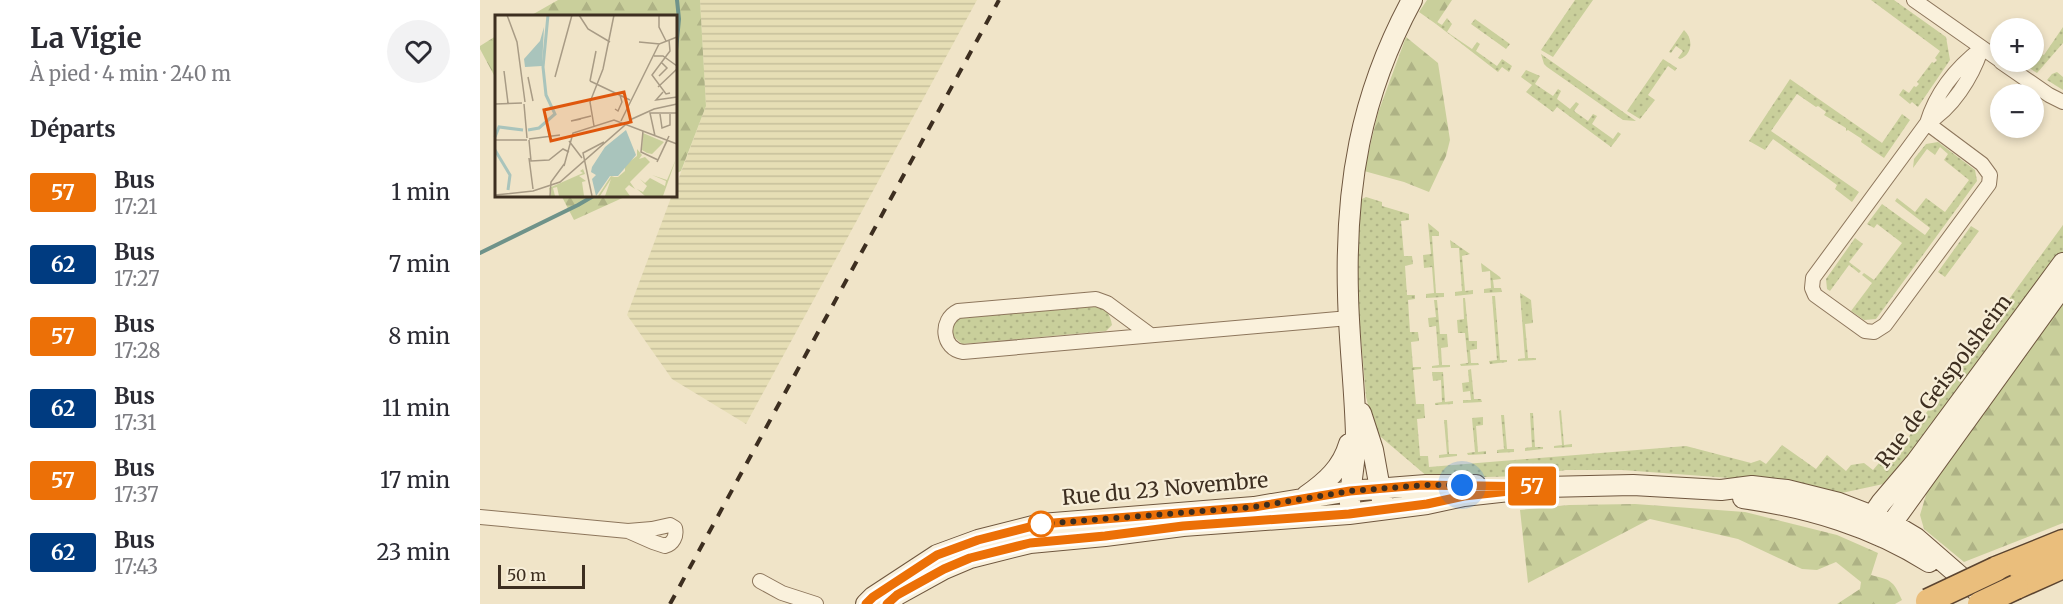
<!DOCTYPE html>
<html lang="fr">
<meta charset="utf-8">
<style>
:root{--surface:#fff;--page:#f2f2f3;--text:#2b2b33;--muted:#7c7c81}
body{margin:0;font-family:Merriweather,serif;background:var(--page);color:var(--text);height:100vh;display:flex;flex-direction:column;font-size:22px;white-space:nowrap}
*{box-sizing:border-box;margin:0}
p{font-size:20px;color:var(--muted)}
.icon{flex:none;width:33px;height:33px;fill:none;stroke:currentColor;stroke-width:2;stroke-linecap:round;stroke-linejoin:round}
.map{position:relative;flex:1;overflow:hidden}
.panel{display:flex;flex-direction:column;background:var(--surface);width:480px}
.panel>*{flex:none}
.badge{padding:0 12px;border-radius:4px;font-size:21px;line-height:39px}
.fabs{position:absolute;left:1510px;top:18px;display:grid;gap:12px}
.fabs a{display:grid;place-items:center;width:54px;height:54px;border-radius:50%;background:var(--surface);box-shadow:0 3px 9px #0003;font-size:30px}
.scale{position:absolute;left:18px;bottom:15px;width:87px;box-sizing:border-box;padding-left:6px;border:3px solid #3d2e20;border-top:0;font-size:16px;line-height:21px;white-space:nowrap;color:#3d2e20;-webkit-text-stroke:4px #f7eed8;paint-order:stroke}
.you{position:absolute;width:30px;height:30px;margin:-15px;border:4px solid #fff;border-radius:50%;background:#1a73e8;box-shadow:0 0 0 9px #1a73e833}
.map>.badge{position:absolute;translate:-50% -50%;box-shadow:0 0 0 3px #fff}
h2{padding:0 30px;font-size:22px;line-height:54px}
.round{display:grid;place-items:center;flex:none;width:63px;height:63px;border-radius:32px;background:var(--page)}
.overview{display:flex;align-items:center;justify-content:space-between;height:102px;padding:0 30px}
h1{font-size:28px;font-weight:700;line-height:45px}
ul{padding:0;list-style:none}
li{display:flex;align-items:center;gap:18px;height:72px;padding:0 30px}
li div{flex:1}
li b{display:block;font-size:22px}
li em{font-style:normal}
li .badge{min-width:66px;font-weight:700;text-align:center}
main{display:flex;flex:1;min-height:0}
.map>svg:first-child{display:block}
.farmland{fill:url(#farmland-rules)}
.grass{fill:url(#grass-dots)}
.forest{fill:url(#forest-firs)}
.lines{fill:none;stroke-linecap:round;stroke-linejoin:round}
.stream{stroke:#6f938a;stroke-width:4}
.minor-casing{stroke:#8d765c;stroke-width:16}
.secondary-casing{stroke:#6f573f;stroke-width:22}
.trunk-casing{stroke:#5b4430;stroke-width:27}
.minor{stroke:#faf1dc;stroke-width:14}
.secondary{stroke:#faf1dc;stroke-width:20}
.trunk{stroke:#eabe7c;stroke-width:24}
.rail{stroke:#3d2e20;stroke-width:4;stroke-dasharray:10 10;stroke-linecap:butt}
.trunk-bridge-casing{stroke:#5b4430;stroke-width:27;stroke-linecap:butt}
.trunk-bridge{stroke:#eabe7c;stroke-width:24}
.line-casing{stroke:#fff;stroke-width:14}
.line{stroke:#ec7007;stroke-width:9}
.walk{stroke:#3d2e20;stroke-width:6;stroke-dasharray:0 10.8}
.stop-dot{fill:#fff;stroke:#ec7007;stroke-width:3}
.labels{text-anchor:middle;stroke-width:4.5;stroke-linejoin:round;paint-order:stroke}
.street-label{font-size:21px;fill:#3d2e20;stroke:#f7eed8}
.inset-river{fill:none;stroke:#a9c4bc;stroke-width:3}
.inset-road{fill:none;stroke:#a89b85;stroke-width:1.5}
.view{fill:#df570d;fill-opacity:0.15;stroke:#df570d;stroke-width:3}
.inset-edge{fill:none;stroke:#3d2e20;stroke-width:3}
</style>
<main>
<section class="panel">
<div class="overview"><div><h1>La Vigie</h1><p>À pied · 4 min · 240 m</p></div><a class="round"><svg class="icon" aria-label="heart" viewBox="0 0 24 24"><path d="M12 20l-8-8c-3-5 5-10 8-4 3-6 11-1 8 4z"/></svg></a></div>
<h2>Départs</h2>
<ul>
<li><span class="badge" style="background:#ec7007;color:#fff">57</span><div><b>Bus</b><p>17:21</p></div><em>1 min</em></li>
<li><span class="badge" style="background:#003b80;color:#fff">62</span><div><b>Bus</b><p>17:27</p></div><em>7 min</em></li>
<li><span class="badge" style="background:#ec7007;color:#fff">57</span><div><b>Bus</b><p>17:28</p></div><em>8 min</em></li>
<li><span class="badge" style="background:#003b80;color:#fff">62</span><div><b>Bus</b><p>17:31</p></div><em>11 min</em></li>
<li><span class="badge" style="background:#ec7007;color:#fff">57</span><div><b>Bus</b><p>17:37</p></div><em>17 min</em></li>
<li><span class="badge" style="background:#003b80;color:#fff">62</span><div><b>Bus</b><p>17:43</p></div><em>23 min</em></li>
</ul>
</section>
<div class="map">
<svg width="1583" height="604" viewBox="0 0 1583 604">
<defs>
<pattern id="farmland-rules" width="6" height="5" patternUnits="userSpaceOnUse" patternTransform="scale(1.5)"><rect width="6" height="5" fill="#e6deb5"/><path d="M0 2.5h6" fill="none" stroke="#c6bf9b"/></pattern>
<pattern id="grass-dots" width="8" height="8" patternUnits="userSpaceOnUse" patternTransform="scale(1.5)"><rect width="8" height="8" fill="#c9cf9b"/><path d="M2 2h.1M6 6h.1" fill="none" stroke="#aeb285" stroke-width="1.8" stroke-linecap="round"/></pattern>
<pattern id="forest-firs" width="22" height="20" patternUnits="userSpaceOnUse" patternTransform="scale(1.5)"><rect width="22" height="20" fill="#c9cf9b"/><path d="M5 1l3.5 6h-7zM16 11l3.5 6h-7z" fill="#aeb285"/></pattern>
</defs>
<rect width="100%" height="100%" fill="#f0e4c8"/>
<!-- farmland -->
<path class="farmland" d="M220 0H497L266 424 192 379 147 315 192 195H195V188L226 106Z"/>
<!-- grass -->
<path class="grass" d="M1095 0H1113L1073 57 1061 50Z
M1391 0H1414L1466 37 1470 60 1438 107 1432 102 1430 104 1419 95 1423 89 1429 93 1434 86 1436 87 1439 84 1437 82 1452 62 1454 63 1457 60 1455 58 1460 51Z
M967 18 972 24 967 32 992 49 997 42 1000 44 996 51 1017 66 1022 59 1032 66 1029 72 1022 67 1018 72 956 24 957 22 962 25Z
M995 19 1030 44 1026 49 991 24Z
M1583 27V43L1557 73 1540 62H1554V52L1564 55Z
M1204 30C1214 39 1212 55 1200 59L1198 58 1203 51 1196 46 1191 53 1189 52Z
M1061 54 1156 121 1143 120 1067 67 1064 64Z
M1183 59 1197 68 1195 71 1188 66 1168 95 1175 100 1160 119 1147 111Z
M1046 70 1060 76 1055 84 1073 96 1078 89 1081 91 1077 99 1090 109 1096 102 1099 104 1094 111 1108 121 1113 114 1117 116 1112 124 1133 139 1138 132 1141 134 1131 147 1077 107 1073 112 1046 92 1052 85 1041 77Z
M1577 72 1583 77V90L1567 80 1572 74Z
M1310 79 1402 143 1422 114 1430 120 1404 158 1381 142 1382 139 1368 130 1366 131V128L1344 115 1346 112 1338 106 1336 107 1317 94 1291 131 1379 192 1372 202 1355 189 1357 185 1293 139 1285 150 1269 141Z
M1458 142 1495 170 1497 181 1396 319 1384 320 1371 311 1392 283 1382 275 1384 273 1394 280 1422 243 1397 224 1394 228 1387 224 1402 204 1445 235 1450 228 1415 201 1417 198 1435 212 1446 198 1465 212 1489 180 1464 160 1468 154 1460 147 1455 155 1447 149 1433 168 1434 159 1446 144Z
M886 197 902 202V206L929 214V220L921 221 924 256H932L933 264 925 266 927 295H935V299L928 300 930 332H938L939 341 931 342 933 367H941V369L933 370 936 404H944L945 418 937 419 940 456H948L949 467 1206 446 1271 463 1280 460 1286 464 1302 445 1336 469 1347 455 1366 471 1371 465 1384 463 1393 470 1399 463 1406 468 1583 225V252L1408 483 1357 494 1304 482 1142 470H1086L1047 476 967 478 948 477 895 432 886 397 878 305 877 234 880 200Z
M948 223 959 232V236H952L956 293H964V297L946 298V294L954 293 952 267 944 268 943 255 951 254Z
M1491 226 1499 231 1465 277 1458 272Z
M1375 238 1383 244 1369 262 1381 271 1379 273 1369 265 1350 291 1347 289 1346 279Z
M970 240 990 254 982 256 985 291 993 290V294L975 296V292L982 291 979 248H971Z
M1001 263 1020 277 1021 279 1013 280 1014 288H1021L1022 292 1004 293V289L1011 288 1010 271 1002 272Z
M1040 293 1051 300 1053 323 1045 324 1048 358H1056V360L1038 361V359L1045 358Z
M1012 296H1015L1020 360H1027V362L1010 364 1009 361 1017 360Z
M983 298H985L989 341H997V349L990 350 991 363H998L999 365 981 366 980 364 988 363 985 333H978L977 320 984 319Z
M954 300H957L960 334H967L968 347 961 348 962 365H970V367L952 368V366L959 365 956 326 949 327 948 318 956 317Z
M613 305C626 307 630 314 632 325L626 331 482 344 472 335C472 325 473 321 482 317Z
M991 369 994 399H1001L1002 402 983 403V400H991L990 391 983 392 982 383 989 382 988 370Z
M952 372H963L965 402 973 401V404L955 405V403L962 402 961 380 953 381Z
M1081 410 1084 445 1092 444V447L1074 448V446L1082 445 1079 411Z
M1050 413H1053L1055 447H1063V449L1045 451V448L1052 447Z
M1021 415H1024L1027 449H1034V452L1017 453V450L1024 449Z
M1003 417V425L996 426 998 452 1006 451V454L988 455 987 453 995 452 992 418Z
M964 420H967L969 454H977V456L959 458V455L967 454Z"/>
<!-- forest -->
<path class="forest" d="M78 0H220L226 106 201 171 195 174V16H50Z
M947 0H972L956 24 939 12Z
M16 36V79L0 49V46Z
M926 37 958 63 970 140 966 156 949 192 924 182 884 171 898 113Z
M81 195H149L94 220Z
M1583 298V523L1484 562 1444 529 1440 515 1449 485Z
M1155 504 1265 512 1357 535 1398 553 1391 575C1411 580 1413 580 1422 600L1415 604H1357L1380 589 1381 582 1356 562 1337 570 1322 569 1258 539 1170 519 1048 583 1040 510 1089 505Z"/>
<g class="lines">
<!-- stream -->
<path class="stream" d="M195 61 199 19 197 0
M0 253 98 205 115 195"/>
<defs>
<path id="minor" d="M1434 0 1521 61
M1521 62 1569 95 1583 102
M1447 123 1502 164 1510 175 1509 184 1405 325 1394 332 1385 331 1335 295 1332 288 1333 278 1447 123C1456 93 1477 67 1502 48
M1447 123C1472 109 1492 77 1501 50
M669 334 627 303 616 299 478 311C459 320 462 349 483 352L869 318
M0 517 148 531 172 529 190 525 195 528C197 536 193 544 185 546L173 542 148 531
M280 581 302 593 336 604"/>
<path id="secondary" d="M881 413 893 450 902 500
M826 496C846 482 862 468 869 444
M1263 498C1330 508 1392 526 1449 562
M870 504C870 482 876 459 876 436 875 389 869 342 868 295 865 187 880 96 932 0
M1384 528 1401 503 1436 462 1583 263
M1402 537 1583 286
M386 604 393 597 457 555 498 540 561 524 774 507 870 491 946 485H996
M407 604 417 595 464 569 490 558 550 543 625 536 703 526 869 514 947 504 984 496 1065 487 1153 485 1241 490 1272 486 1307 490 1359 503 1411 523 1436 538 1497 591"/>
<path id="trunk" d="M1516 569 1583 542
M1536 587 1583 566"/>
</defs>
<!-- minor casing -->
<use href="#minor" class="minor-casing"/>
<!-- secondary casing -->
<use href="#secondary" class="secondary-casing"/>
<!-- trunk casing -->
<use href="#trunk" class="trunk-casing"/>
<!-- minor -->
<use href="#minor" class="minor"/>
<!-- secondary -->
<use href="#secondary" class="secondary"/>
<!-- trunk -->
<use href="#trunk" class="trunk"/>
<!-- rail -->
<path class="rail" d="M190 604 519 0"/>
<defs>
<path id="trunk-bridge" d="M1448 601 1516 569
M1500 604 1536 587"/>
</defs>
<!-- trunk-bridge casing -->
<use href="#trunk-bridge" class="trunk-bridge-casing"/>
<!-- trunk-bridge -->
<use href="#trunk-bridge" class="trunk-bridge"/>
</g>
<g class="lines">
<defs>
<path id="line" d="M386 604 393 597 457 555 498 540 561 524 774 507 870 491 941 485 1065 487 984 496 947 504 869 514 703 526 625 536 550 543 490 558 464 569 417 595 407 604"/>
</defs>
<!-- line casing -->
<use href="#line" class="line-casing"/>
<!-- line -->
<use href="#line" class="line"/>
<!-- walk -->
<path class="walk" d="M561 524 774 507 870 491 946 485H982"/>
</g>
<!-- markers -->
<circle class="stop-dot" cx="561" cy="524" r="12"/>
<g class="labels">
<!-- street labels -->
<g class="street-label">
<text transform="translate(1464 381) rotate(-53)" y="7">Rue de Geispolsheim</text>
<text transform="translate(685 489) rotate(-5)" y="7">Rue du 23 Novembre</text>
</g>
</g>
<!-- overview -->
<g transform="translate(15 15)">
<rect width="182" height="182" fill="#f0e4c8"/>
<path d="M148 118 169 127 157 139 152 138 147 135ZM181 144 168 181H150L142 174 148 177 152 171 145 164 150 168 155 163 170 171 171 166 157 160 172 165ZM88 154 90 159 84 161 91 166 87 167 89 181H64L62 172 58 173 60 181H56L54 173 88 158 85 156ZM116 161 135 167 140 174 134 170 130 174 135 181H110L116 164 105 181H103Z" fill="#c9cf9b"/>
<path d="M142 134 147 140 144 144 150 142 155 147 135 167H122L116 162H123L130 156V150L142 141Z" fill="#c9cf9b"/>
<path d="M49 12 47 51 30 52 29 44 45 26ZM131 115 141 140 123 161H115L101 181 97 164 101 160 96 157 97 152 110 132Z" fill="#a9c4bc"/>
<path class="inset-river" d="M33 115 44 113 60 99 51 80 48 52 53 0M0 122 4 112 28 115M0 135 15 160 13 175"/>
<path class="inset-road" d="M12 0 22 27 30 87M84 0 93 14 115 27M164 0V12L171 26M174 25 175 36 157 60 171 79 175 78M144 27 165 29M159 41H168L182 51M9 56 13 88M164 61 172 53 167 48M33 62 38 86M60 62 77 0M95 66 135 85M95 66 101 36M163 72 182 54M168 77 161 85 182 82M0 89 27 88M29 89 32 123M120 94 123 96 127 87 125 80M165 99 167 113 175 110V99M86 104 76 106 96 101M126 106 164 29 182 22M99 111 95 87 108 54 119 0M148 116 146 137 163 145M160 121 155 98H182M34 124 65 120M0 125H32M34 125 36 146 54 145 68 134 74 137M74 126 87 143M172 126 162 147 174 121M34 143 38 174M69 151 78 118 119 105 182 129M0 180 38 176 65 167 137 104 159 94 182 89M55 181 56 167 70 148M97 181 88 138 109 127"/>
<path class="view" d="M129 77 136 107 56 126 49 95Z"/>
<rect width="182" height="182" class="inset-edge"/>
</g>
</svg>
<div class="fabs">
<a>+</a>
<a>−</a>
</div>
<div class="scale">50 m</div>
<div class="you" style="left:982px;top:485px"></div>
<b class="badge" style="left:1052px;top:486px;background:#ec7007;color:#fff">57</b>
</div>
</main>
